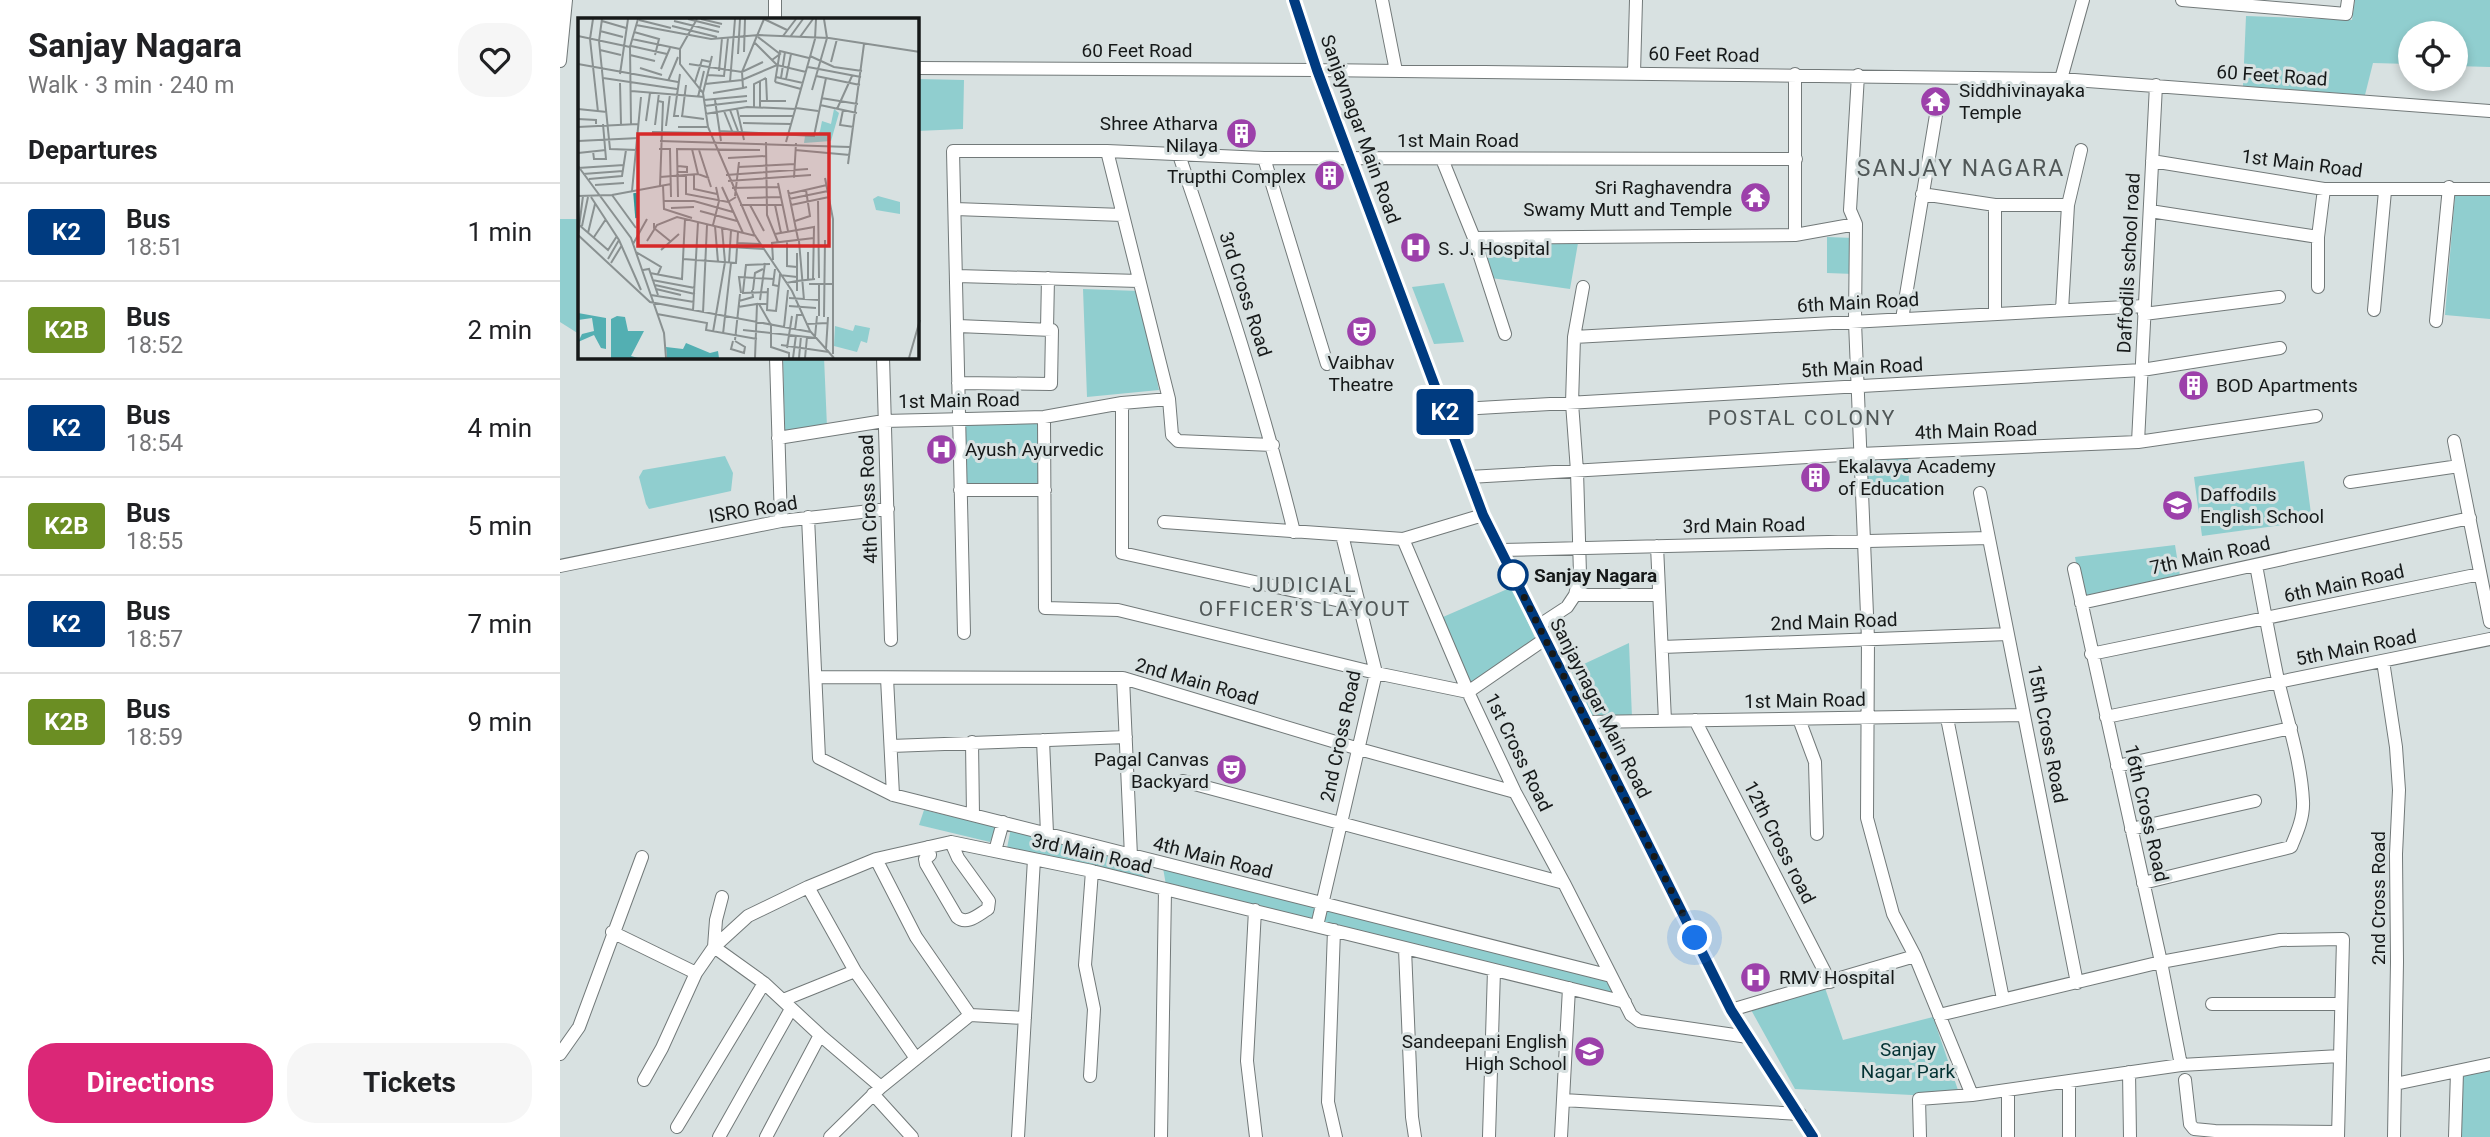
<!DOCTYPE html>
<meta charset="utf-8">
<style>
:root{--surface:#fff;--page:#f6f6f6;--text:#202124;--muted:#757577;--line:#e0e0e0;--accent:#db2777}
body{margin:0;font-family:Roboto,sans-serif;background:var(--page);color:var(--text);height:100vh;display:flex;flex-direction:column;font-size:26px;white-space:nowrap}
*{box-sizing:border-box;margin:0}
p{font-size:23px;color:var(--muted)}
.icon{flex:none;width:38px;height:38px;fill:none;stroke:currentColor;stroke-width:2;stroke-linecap:round;stroke-linejoin:round}
.map{position:relative;flex:1;overflow:hidden}
.details{display:flex;flex-direction:column;background:var(--surface);width:560px}
.details>*{flex:none}
.badge{padding:0 14px;border-radius:5px;font-size:24px;line-height:46px}
.buttons{position:absolute;left:1838px;top:21px;display:grid;gap:14px}
.buttons a{display:grid;place-items:center;width:70px;height:70px;border-radius:50%;background:var(--surface);box-shadow:0 4px 10px #0003;font-size:35px}
.you{position:absolute;width:35px;height:35px;margin:-18px;border:5px solid #fff;border-radius:50%;background:#1a73e8;box-shadow:0 0 0 10px #1a73e833}
.map>.badge{position:absolute;translate:-50% -50%;box-shadow:0 0 0 4px #fff}
h2{padding:0 28px;font-size:26px;line-height:63px}
.round{display:grid;place-items:center;flex:none;width:74px;height:74px;border-radius:28px;background:var(--page)}
.head{display:flex;align-items:center;justify-content:space-between;height:119px;padding:0 28px}
h1{font-size:33px;font-weight:700;line-height:52px}
.cta{display:flex;gap:14px;margin-top:auto;padding:14px 28px}
.cta a{flex:1;height:80px;border-radius:28px;background:var(--accent);color:#fff;font-size:28px;font-weight:700;line-height:80px;text-align:center}
.cta a+a{background:var(--page);color:var(--text)}
ul{padding:0;list-style:none}
li{display:flex;align-items:center;gap:21px;height:98px;padding:0 28px;border-top:2px solid var(--line)}
li div{flex:1}
li b{display:block;font-size:26px}
li em{font-style:normal}
li .badge{min-width:77px;font-weight:700;text-align:center}
main{display:flex;flex:1;min-height:0}
.map>svg:first-child{display:block}
.green{fill:#90cecf}
.lines{fill:none;stroke-linecap:round;stroke-linejoin:round}
.minor-casing{stroke:#727979;stroke-width:14}
.minor{stroke:#fff;stroke-width:12}
.line-casing{stroke:#fff;stroke-width:16}
.line{stroke:#003b80;stroke-width:10}
.walk{stroke:#161919;stroke-width:7;stroke-dasharray:0 12.6}
.stop-dot{fill:#fff;stroke:#003b80;stroke-width:3.5}
.labels{text-anchor:middle;stroke-width:6;stroke-linejoin:round;paint-order:stroke}
.street-label{font-size:19px;fill:#161919;stroke:#d8e1e1}
.poi-label{font-size:19px;fill:#161919;stroke:#d8e1e1;text-anchor:start}
.stop-label{font-size:19px;font-weight:bold;fill:#161919;stroke:#d8e1e1;text-anchor:start}
.park-label{font-size:19px;fill:#033233;stroke:#d8e1e1}
.neighbourhood-label{font-size:21px;letter-spacing:2px;fill:#515858;stroke:#d8e1e1}
.quarter-label{font-size:23px;letter-spacing:2px;fill:#515858;stroke:#d8e1e1}
.inset-river{fill:none;stroke:#359496;stroke-width:3.5}
.inset-road{fill:none;stroke:#8a9191;stroke-width:2}
.view{fill:#d62828;fill-opacity:0.15;stroke:#d62828;stroke-width:3.5}
.inset-edge{fill:none;stroke:#161919;stroke-width:3.5}
</style>
<main>
<section class="details">
<div class="head"><div><h1>Sanjay Nagara</h1><p>Walk · 3 min · 240 m</p></div><a class="round"><svg class="icon" aria-label="heart" viewBox="0 0 24 24"><path d="M12 20l-8-8c-3-5 5-10 8-4 3-6 11-1 8 4z"/></svg></a></div>
<h2>Departures</h2>
<ul>
<li><span class="badge" style="background:#003b80;color:#fff">K2</span><div><b>Bus</b><p>18:51</p></div><em>1 min</em></li>
<li><span class="badge" style="background:#6b8e23;color:#fff">K2B</span><div><b>Bus</b><p>18:52</p></div><em>2 min</em></li>
<li><span class="badge" style="background:#003b80;color:#fff">K2</span><div><b>Bus</b><p>18:54</p></div><em>4 min</em></li>
<li><span class="badge" style="background:#6b8e23;color:#fff">K2B</span><div><b>Bus</b><p>18:55</p></div><em>5 min</em></li>
<li><span class="badge" style="background:#003b80;color:#fff">K2</span><div><b>Bus</b><p>18:57</p></div><em>7 min</em></li>
<li><span class="badge" style="background:#6b8e23;color:#fff">K2B</span><div><b>Bus</b><p>18:59</p></div><em>9 min</em></li>
</ul>
<div class="cta"><a>Directions</a><a>Tickets</a></div>
</section>
<div class="map">
<svg width="1930" height="1137" viewBox="0 0 1930 1137">
<rect width="100%" height="100%" fill="#d8e1e1"/>
<!-- green -->
<path class="green" d="M1795 0H1930V67L1895 66V33H1850V64L1813 63 1805 95 1683 86 1686 16 1792 20Z
M357 79 404 80 403 129 357 131Z
M1895 195 1930 196V319L1885 315Z
M0 219H19V334L0 322Z
M1267 237 1294 238V274L1267 273Z
M1018 243 1010 289 931 278 922 245Z
M884 283 904 342 874 344 852 287Z
M523 289 579 291 599 390 527 397Z
M223 357H264L267 427 225 433Z
M481 422 482 487 403 488 402 423Z
M1348 455 1349 482 1308 483 1307 456Z
M165 456 173 473 171 491 89 509 86 504 79 477 83 470Z
M1744 461 1752 521 1642 536 1634 477Z
M1615 545 1620 576 1522 598 1515 557Z
M952 587 976 640 908 685 883 617Z
M1069 643 1072 718H1033L1011 670Z
M364 810 437 827 430 842 359 825Z
M451 828 578 862 587 880 447 848Z
M603 868 1047 980 1061 999 606 885Z
M1265 988 1283 1040 1373 1017 1399 1093 1352 1095 1235 1089 1190 1008Z
M1930 1068V1137H1900L1901 1075Z"/>
<g class="lines">
<defs>
<path id="minor" d="M734 0 757 70 923 515 1171 1010 1253 1137
M822 0 836 71
M1622 0 1786 14 1788 0
M215 19V0
M0 61 6 0
M357 68 757 70 1501 79 1930 111
M1074 73 1076 0
M1298 75 1290 210 1296 224 1295 322 1308 639 1307 818 1333 914 1355 956 1412 1095
M1501 79 1523 0
M547 151 609 399
M619 155C662 281 702 402 734 532
M704 158 767 364
M882 159 914 238 945 334
M1592 161 1764 189H1930
M1362 194 1435 205H1508
M395 209 563 215
M1590 211 1758 237
M1235 235V74
M914 238 1235 235 1296 224
M397 276 579 281
M1758 287V237L1764 189
M1502 310 1508 205 1521 150
M1814 310 1825 191
M1435 314V205
M1584 314 1719 297
M1342 319 1376 115
M1876 321 1889 187
M398 326 492 330 491 384 398 383
M487 329 488 278
M1014 337 1584 306
M216 357 221 521
M323 357 331 640
M562 403V553L799 605
M884 410 1582 370 1720 348
M484 417 485 608 558 610 816 673 908 692 985 639
M218 438 324 421 484 417 562 403 609 399 612 435 618 441 713 445
M1894 441 1930 622
M1578 442 1596 85
M909 477 1300 454 1578 442 1756 416
M1790 482 1899 466
M400 490H485
M1420 493 1517 983
M248 517 259 758 333 795 1051 976
M604 522 843 539 923 515
M843 539 908 692 955 792 1004 883 1071 1015 1079 1021 1188 1037
M1097 546 1105 721
M941 550 1429 538
M0 566 221 521 328 509
M1514 569 1601 962 1621 1065
M1015 595H1099
M1521 603 1910 518
M978 626 1007 607 1015 595 1020 574 1017 471 1012 403 1014 337 1023 287
M404 633 393 151H547L704 158 1236 159
M1102 647 1448 634
M1531 654 1920 574
M1823 661 1836 747 1839 790 1836 854 1837 962 1834 1137
M256 677 563 678 799 749 955 792
M327 678 333 795
M563 678 571 856
M1546 717 1930 639
M1387 718 1443 999
M1239 719 1255 762 1257 834
M1135 720 1270 982
M1027 722 1464 715
M483 740 487 833
M412 742 413 815
M331 746 566 737
M1557 766 1731 728
M623 781 1004 883
M1571 829 1695 801
M368 847 370 855 365 859 366 864 397 917C407 926 419 914 428 909L429 901 398 858 391 842
M435 851 443 822
M316 859 356 937 410 1015
M1583 883 1731 847C1737 833 1744 817 1743 801 1741 760 1727 720 1718 680 1710 642 1703 603 1696 565
M248 887 295 971 355 1057
M162 897 156 920 154 947 204 983 260 1035 321 1087
M695 910 687 1061 696 1137
M757 926 816 673 782 535
M774 930 768 1102 776 1137
M52 932 136 973
M845 949 852 1117 855 1137
M223 1000 295 971
M1652 1004H1781
M1171 1010 1355 956
M410 1015 465 1018
M1379 1015 1601 962 1720 940 1783 939 1778 1137
M0 1054 19 1027 82 857
M1569 1072 1570 1137
M530 1076 534 1009 525 965 532 871
M84 1080 102 1048 136 973 154 947 188 916 248 887 316 859 391 842 532 871 1065 1002
M1625 1080 1630 1124 1634 1129 1655 1131 1778 1132
M1509 1081V1137
M1835 1084 1930 1064
M1448 1090V1137
M313 1094 352 1137
M1003 1100 1240 1114
M117 1127 204 983
M159 1137 231 1009
M206 1137 260 1035
M270 1137 321 1087 410 1015
M458 1137 474 859
M601 1137 605 890
M929 1137 934 970
M1001 1137 1009 988
M1360 1137 1359 1099 1412 1095 1621 1065 1780 1056
M1895 1137 1897 1072"/>
</defs>
<!-- minor casing -->
<use href="#minor" class="minor-casing"/>
<!-- minor -->
<use href="#minor" class="minor"/>
</g>
<g class="lines">
<defs>
<path id="line" d="M734 0 757 70 923 515 1171 1010 1253 1137"/>
</defs>
<!-- line casing -->
<use href="#line" class="line-casing"/>
<!-- line -->
<use href="#line" class="line"/>
<!-- walk -->
<path class="walk" d="M953 575 1135 938"/>
</g>
<!-- icons -->
<defs>
<symbol id="temple-disc" viewBox="-11 -11 22 22"><circle r="9.5" fill="#9c40aa" stroke="#d8e1e1"/><path d="M0-6L5-2H3V0L6.5 2.5H4V6H1.5V3h-3V6H-4V2.5H-6.5L-3 0V-2H-5Z" fill="#fff"/></symbol>
<symbol id="building-disc" viewBox="-11 -11 22 22"><circle r="9.5" fill="#9c40aa" stroke="#d8e1e1"/><path d="M-4-6H4V6H1V3H-1V6H-4ZM-2.5-4.3h1.7v1.8h-1.7ZM.8-4.3h1.7v1.8H.8ZM-2.5-1h1.7V.8h-1.7ZM.8-1h1.7V.8H.8Z" fill="#fff"/></symbol>
<symbol id="hospital-disc" viewBox="-11 -11 22 22"><circle r="9.5" fill="#9c40aa" stroke="#d8e1e1"/><path d="M-5-5h3v3.5h4V-5h3V5h-3V1.5h-4V5h-3Z" fill="#fff"/></symbol>
<symbol id="theatre-disc" viewBox="-11 -11 22 22"><circle r="9.5" fill="#9c40aa" stroke="#d8e1e1"/><path d="M-5-5.5Q0-4 5-5.5V0Q5 5 0 6Q-5 5-5 0ZM-3.3-2.5H-1v1.5H-3.3ZM1-2.5H3.3v1.5H1ZM-2.8 1Q0 5.5 2.8 1Z" fill="#fff"/></symbol>
<symbol id="school-disc" viewBox="-11 -11 22 22"><circle r="9.5" fill="#9c40aa" stroke="#d8e1e1"/><path d="M0-5L7-2L0 1L-7-2ZM-4 1L0 2.5L4 1V4Q0 6-4 4Z" fill="#fff"/></symbol>
</defs>
<g fill-rule="evenodd">
<use href="#temple-disc" x="1358" y="84" width="35" height="35"/>
<use href="#building-disc" x="664" y="116" width="35" height="35"/>
<use href="#building-disc" x="752" y="158" width="35" height="35"/>
<use href="#temple-disc" x="1178" y="180" width="35" height="35"/>
<use href="#hospital-disc" x="838" y="230" width="35" height="35"/>
<use href="#theatre-disc" x="784" y="314" width="35" height="35"/>
<use href="#building-disc" x="1616" y="368" width="35" height="35"/>
<use href="#hospital-disc" x="364" y="432" width="35" height="35"/>
<use href="#building-disc" x="1238" y="460" width="35" height="35"/>
<use href="#school-disc" x="1600" y="488" width="35" height="35"/>
<use href="#theatre-disc" x="654" y="752" width="35" height="35"/>
<use href="#hospital-disc" x="1178" y="960" width="35" height="35"/>
<use href="#school-disc" x="1012" y="1034" width="35" height="35"/>
</g>
<!-- markers -->
<circle class="stop-dot" cx="953" cy="575" r="14"/>
<g class="labels">
<!-- street labels -->
<g class="street-label">
<text x="577" y="57">60 Feet Road</text>
<text transform="translate(1144 54) rotate(1)" y="7">60 Feet Road</text>
<text transform="translate(1712 75) rotate(4)" y="7">60 Feet Road</text>
<text transform="translate(801 129) rotate(70)" y="7">Sanjaynagar Main Road</text>
<text x="898" y="147">1st Main Road</text>
<text transform="translate(1742 163) rotate(7)" y="7">1st Main Road</text>
<text transform="translate(1568 263) rotate(-87)" y="7">Daffodils school road</text>
<text transform="translate(686 294) rotate(72)" y="7">3rd Cross Road</text>
<text transform="translate(1298 302) rotate(-3)" y="7">6th Main Road</text>
<text transform="translate(1302 367) rotate(-3)" y="7">5th Main Road</text>
<text transform="translate(399 400) rotate(-1)" y="7">1st Main Road</text>
<text transform="translate(1416 430) rotate(-2)" y="7">4th Main Road</text>
<text transform="translate(308 499) rotate(-92)" y="7">4th Cross Road</text>
<text transform="translate(193 509) rotate(-9)" y="7">ISRO Road</text>
<text transform="translate(1184 525) rotate(-1)" y="7">3rd Main Road</text>
<text transform="translate(1650 555) rotate(-12)" y="7">7th Main Road</text>
<text transform="translate(1784 583) rotate(-12)" y="7">6th Main Road</text>
<text transform="translate(1274 621) rotate(-2)" y="7">2nd Main Road</text>
<text transform="translate(1796 647) rotate(-11)" y="7">5th Main Road</text>
<text transform="translate(637 681) rotate(16)" y="7">2nd Main Road</text>
<text transform="translate(1245 700) rotate(-1)" y="7">1st Main Road</text>
<text transform="translate(1041 708) rotate(63)" y="7">Sanjaynagar Main Road</text>
<text transform="translate(1488 734) rotate(79)" y="7">15th Cross Road</text>
<text transform="translate(780 736) rotate(-78)" y="7">2nd Cross Road</text>
<text transform="translate(959 752) rotate(64)" y="7">1st Cross Road</text>
<text transform="translate(1587 813) rotate(77)" y="7">16th Cross Road</text>
<text transform="translate(1220 842) rotate(63)" y="7">12th Cross road</text>
<text transform="translate(532 853) rotate(13)" y="7">3rd Main Road</text>
<text transform="translate(653 857) rotate(14)" y="7">4th Main Road</text>
<text transform="translate(1818 898) rotate(-90)" y="7">2nd Cross Road</text>
</g>
<!-- poi labels -->
<g class="poi-label">
<text x="1399" y="97">Siddhivinayaka<tspan x="1399" dy="22">Temple</tspan></text>
<text x="658" y="130" text-anchor="end">Shree Atharva<tspan x="658" dy="22">Nilaya</tspan></text>
<text x="746" y="183" text-anchor="end">Trupthi Complex</text>
<text x="1172" y="194" text-anchor="end">Sri Raghavendra<tspan x="1172" dy="22">Swamy Mutt and Temple</tspan></text>
<text x="878" y="255">S. J. Hospital</text>
<text x="801" y="369" text-anchor="middle">Vaibhav<tspan x="801" dy="22">Theatre</tspan></text>
<text x="1656" y="392">BOD Apartments</text>
<text x="405" y="456">Ayush Ayurvedic</text>
<text x="1278" y="473">Ekalavya Academy<tspan x="1278" dy="22">of Education</tspan></text>
<text x="1640" y="501">Daffodils<tspan x="1640" dy="22">English School</tspan></text>
<text x="649" y="766" text-anchor="end">Pagal Canvas<tspan x="649" dy="22">Backyard</tspan></text>
<text x="1219" y="984">RMV Hospital</text>
<text x="1007" y="1048" text-anchor="end">Sandeepani English<tspan x="1007" dy="22">High School</tspan></text>
</g>
<!-- stop labels -->
<g class="stop-label">
<text x="974" y="582">Sanjay Nagara</text>
</g>
<!-- park labels -->
<g class="park-label">
<text x="1348" y="1056">Sanjay<tspan x="1348" dy="22">Nagar Park</tspan></text>
</g>
<!-- neighbourhood labels -->
<g class="neighbourhood-label">
<text x="1242" y="425">POSTAL COLONY</text>
<text x="745" y="592">JUDICIAL<tspan x="745" dy="24">OFFICER'S LAYOUT</tspan></text>
</g>
<!-- quarter labels -->
<g class="quarter-label">
<text x="1401" y="176">SANJAY NAGARA</text>
</g>
</g>
<!-- overview -->
<g transform="translate(18 18)">
<rect width="341" height="341" fill="#d8e1e1"/>
<path d="M256 91 261 95 253 123 226 125 227 118H237L242 113 244 103 253 106ZM300 178 322 184V196L298 192 295 181ZM277 307 292 310 289 325 283 323 279 334 256 328 257 308 275 313Z" fill="#90cecf"/>
<path d="M0 295 28 300V331L23 330 16 317 0 324 4 316 16 313 14 300 0 302ZM39 298 47 299 50 313H66L53 338 60 340H33V301ZM108 325 132 335 140 333 141 340H89L88 329 105 331Z" fill="#53afb2"/>
<path class="inset-river" d="M57 175 59 200"/>
<path class="inset-road" d="M15 1 12 21 20 94M24 1 21 23 32 131 59 132M110 1 142 9M119 1 102 31V46L125 75 130 109 176 216 214 273 232 313 256 340M123 1 144 6M186 1 209 12M61 2 93 10M24 3 48 10M96 3 141 14M58 7 133 21 181 17 251 20 342 34M94 8 139 19M22 13 45 19M56 14 81 21 77 37M0 18 52 29M205 18 218 1M180 19 202 36 194 42M212 19 225 1M222 19 235 1M54 21 102 31M177 25 199 47M53 28 89 36M22 32 43 37M166 34 167 1M160 36 162 1M52 37 77 43M232 38 256 49 284 53M253 44 259 21M0 46 100 64M111 46 164 54 185 44M230 49 283 59M62 50 84 57M83 51 92 30M141 53 144 20M42 56 50 1M130 57 146 58 150 20M238 58 282 67M198 59 225 65M25 60 99 71M188 60 189 83M203 60 207 34M208 61 213 36M90 63 100 39M182 63V89M117 64 124 42 133 44M152 64 157 1M197 64 202 33 231 40M197 64 223 71M42 65 43 106M127 66 164 62 199 47 228 54M169 69 165 70 164 54 186 1M234 72 249 20 246 1M53 73 126 79M125 75 134 38M135 75 165 70M120 79 126 53M243 80 280 86M126 82 169 78M137 82 143 123M80 83 85 84 82 168M182 83H208M242 87 279 95M126 88 169 83M176 89V66L188 60M218 90 240 93M0 91 29 94M159 91 166 122M259 91 274 58M152 92 160 113M265 92 262 107 276 109M146 93 154 113M127 96 169 89 218 91M101 98H96L102 56M103 98 126 101M162 98H215M104 99 108 67M0 101 18 102V106M68 103 72 75M165 105 213 106M53 106 52 29 60 1M77 107 81 75M88 108 92 76M0 109 60 106M100 109H129M141 113 236 118 248 60M74 114 132 115M0 123 61 120M82 123 272 129M188 124 189 197 200 224M208 124 237 21 238 1M81 131H92L93 179M114 131 120 156M121 132 133 169M217 132 272 137M15 133 16 141H28L25 106M0 135 28 132M150 140 188 138M270 146 286 26M0 148 53 220 86 315 88 340M100 148 109 149V154H100M160 149 217 146M0 150 46 147M5 156 45 153M116 156V171L139 176M108 157V176L150 184 158 179M148 157 230 151M82 159 120 156 131 160M216 160 218 125M247 160 255 201V336M11 161 44 158 48 132M150 163 233 157M200 165 210 213M17 167 46 165M85 167 86 191 114 200M144 169 165 215M154 170 201 169M210 172 220 221M54 173 63 79M210 176 249 167M34 177 58 210M0 178 34 177 93 166M157 178 161 144M13 179 41 222 63 272M100 179 99 131 182 132M169 180 203 179M211 181 250 173M240 181 241 260M86 183H116L155 194M162 187H205M172 187 186 213M197 187 203 215M213 187 251 179M93 190 116 189M122 193 159 203M217 203 232 198 228 172M76 205V210L92 223M0 206 30 232 39 218M135 207 141 183 138 169M4 208 10 179M137 208 140 244M10 215 17 186M197 216 236 209 235 261M0 217 72 284 233 314M0 217 5 178M16 219 28 201M69 223 79 207 99 199 178 218M209 223V248L219 249M221 223 226 282M159 225 182 226M55 226 69 201M152 229 186 231M83 232 101 216M58 234 83 249 80 256M230 234V261M30 241 41 222M105 241 158 245 160 214M195 242 194 225 236 220M33 245 44 227M151 245 153 212M197 251 195 267 200 268M65 252 71 251 80 277M72 255 104 261 107 201M74 262 117 270M208 265 219 263V235M231 266H254M241 266V298M77 267 117 276M190 270 189 292 198 293 202 257 219 259M78 271 103 277M175 272 177 255 185 251M219 273V263L237 261M165 274 168 247 192 246M163 275 161 259 196 261M164 275 190 274M73 277 116 284M211 280 241 282M182 282 187 245M161 283 175 279 174 272M190 286H181L193 307V329L211 335V340M211 288 238 290M160 289 179 286 177 340M115 293 120 204M125 295 129 207M79 296 129 305 128 312 179 321M246 299 247 222M228 306 250 305M206 309 210 272M165 312 238 320M217 312 219 297H225M135 314 147 244 144 210M145 316 153 245M237 319 239 298M157 322 162 276M155 323 153 331 166 335 167 329 157 323M203 327 251 334M209 330 214 298M248 331 250 299M215 340 218 317M221 340 223 318M227 340 229 319M331 340 342 302"/>
<path class="view" d="M60 116H251V228H60Z"/>
<rect width="341" height="341" class="inset-edge"/>
</g>
</svg>
<div class="buttons">
<a><svg class="icon" aria-label="locate" viewBox="0 0 24 24"><circle cx="12" cy="12" r="6"/><path d="M12 2v4M12 18v4M2 12h4M18 12h4"/></svg></a>
</div>
<div class="you" style="left:1135px;top:938px"></div>
<b class="badge" style="left:885px;top:412px;background:#003b80;color:#fff">K2</b>
</div>
</main>
